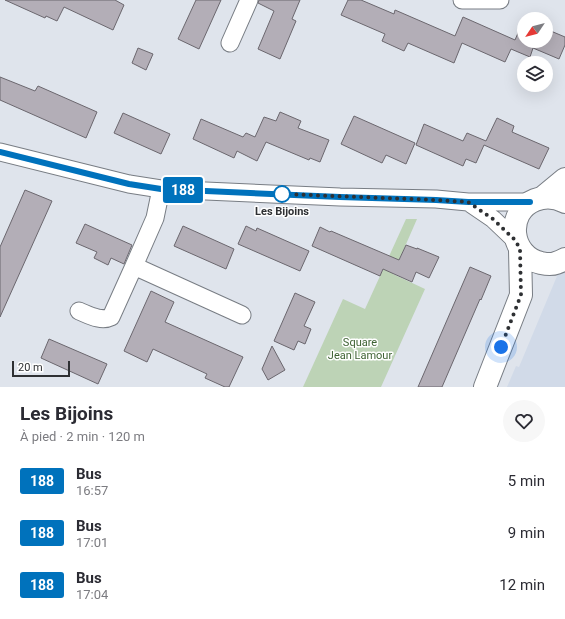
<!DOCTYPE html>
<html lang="fr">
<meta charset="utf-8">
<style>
:root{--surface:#fff;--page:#f7f7f7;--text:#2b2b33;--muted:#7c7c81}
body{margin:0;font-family:Roboto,sans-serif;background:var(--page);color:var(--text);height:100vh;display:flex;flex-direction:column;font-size:15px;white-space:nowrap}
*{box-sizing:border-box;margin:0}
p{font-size:13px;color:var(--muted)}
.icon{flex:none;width:22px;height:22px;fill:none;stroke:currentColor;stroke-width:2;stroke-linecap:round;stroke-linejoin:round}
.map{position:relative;height:387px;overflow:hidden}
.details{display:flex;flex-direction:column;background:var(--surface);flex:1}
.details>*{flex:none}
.badge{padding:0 8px;border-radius:3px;font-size:14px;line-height:26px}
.needle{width:26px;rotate:235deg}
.controls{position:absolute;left:517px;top:12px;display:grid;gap:8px}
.controls a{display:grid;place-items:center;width:36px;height:36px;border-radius:50%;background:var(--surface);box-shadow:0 4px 16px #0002;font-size:20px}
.scale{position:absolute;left:12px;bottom:10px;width:58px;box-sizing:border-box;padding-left:4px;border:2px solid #2e3033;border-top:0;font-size:11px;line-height:14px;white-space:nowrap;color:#2e3033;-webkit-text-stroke:3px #fff;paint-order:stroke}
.you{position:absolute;width:20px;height:20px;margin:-10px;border:3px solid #fff;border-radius:50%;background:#1a73e8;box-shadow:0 0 0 6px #1a73e833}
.map>.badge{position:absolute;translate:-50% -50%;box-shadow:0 0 0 2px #fff}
.round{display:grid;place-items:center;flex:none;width:42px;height:42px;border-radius:21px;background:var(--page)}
.overview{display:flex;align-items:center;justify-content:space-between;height:68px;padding:0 20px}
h1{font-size:19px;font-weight:700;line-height:30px}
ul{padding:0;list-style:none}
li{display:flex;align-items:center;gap:12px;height:52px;padding:0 20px}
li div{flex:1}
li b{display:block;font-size:15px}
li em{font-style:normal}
li .badge{min-width:44px;font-weight:700;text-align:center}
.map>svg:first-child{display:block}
.built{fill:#d1dae8}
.green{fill:#bdd3b6}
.building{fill:#b3aeb7;stroke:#6b676e}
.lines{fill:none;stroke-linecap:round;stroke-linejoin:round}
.street-casing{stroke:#787d84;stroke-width:19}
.secondary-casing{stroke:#787d84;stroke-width:24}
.street{stroke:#fff;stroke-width:17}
.secondary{stroke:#fff;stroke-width:22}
.line-casing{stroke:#fff;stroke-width:9}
.line{stroke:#0072bc;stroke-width:6}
.walk{stroke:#2e3033;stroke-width:4;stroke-dasharray:0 7.2}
.stop-dot{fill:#fff;stroke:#0072bc;stroke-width:2}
.labels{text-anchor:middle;stroke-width:3;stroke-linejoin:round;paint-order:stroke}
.stop-label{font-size:11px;font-weight:bold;fill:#2e3033;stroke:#fff}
.park-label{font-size:11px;fill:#3e6233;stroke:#fff}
</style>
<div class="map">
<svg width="565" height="387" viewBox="0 0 565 387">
<rect width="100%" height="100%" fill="#dfe4ec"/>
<!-- built -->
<path class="built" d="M565 257V387H507L516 366 519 367Z"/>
<!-- green -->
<path class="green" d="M406 219H417L393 274 425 289 381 387H303L343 299 365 309Z"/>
<!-- building -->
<path class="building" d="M5 0H115L124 5 113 30 64 7 57 21 46 16 45 18Z
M196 0H221L199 49 178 39Z
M259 0H300L292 19 296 21 280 59 258 49 274 11 258 3Z
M348 0H361L394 14 395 10 455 36 463 17 515 40 524 19V41H546V29L565 37V45L559 59 533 48 530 57 511 49 505 62 462 43 454 63 408 43 404 51 382 41 385 34 341 15Z
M138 48 153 54 146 70 132 63Z
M0 77 35 91 38 86 97 112 86 138 0 100Z
M280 112 301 121 298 128 329 140 320 162 310 158 309 160 266 142 257 161 237 151 234 158 193 139 201 119 243 137 246 133 255 137 264 117 276 121Z
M123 113 170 134 161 154 114 133Z
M354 116 415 143 406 164 386 155 382 163 341 144Z
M497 118 514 126 512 132 549 148 539 169 484 145 476 163 466 159 463 166 416 145 424 124 463 141 467 133 486 141Z
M25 190 52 201 0 317V247Z
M85 224 132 245 124 264 111 258 108 265 94 258 97 252 76 243Z
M183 226 234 249 226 269 174 246Z
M246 226 256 231 257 228 309 251 300 271 238 244Z
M320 227 330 232 331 231 399 260 406 245 417 249V248L439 257 429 278 416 272 412 282 383 269 380 276 312 246Z
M470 267 491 276 481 300 480 299 442 387H418Z
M151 291 174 302 165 322 243 357 229 387H225L205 378 207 374 153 349 147 362 124 351Z
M295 293 315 302 304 326 311 329 305 344 298 341 294 350 274 341Z
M49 339 107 364 98 384 41 358Z
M272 346 285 370 268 380 262 369Z"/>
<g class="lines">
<defs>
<path id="street" d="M462 0H500
M230 43 249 0
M0 152 129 184 161 189 340 197 436 199 468 202H530
M161 189 155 218 134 266 242 315
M468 202 493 219 516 241
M79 311C89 315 101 322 111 317L134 266"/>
<path id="secondary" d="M542 198 565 179
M565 202C556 197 545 196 535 200 505 212 510 256 541 263 546 264 551 265 556 263 559 262 562 261 565 259
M485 387 521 295 520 250"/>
</defs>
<!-- street casing -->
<use href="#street" class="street-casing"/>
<!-- secondary casing -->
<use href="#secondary" class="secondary-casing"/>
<!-- street -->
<use href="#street" class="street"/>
<!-- secondary -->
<use href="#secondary" class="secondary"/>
</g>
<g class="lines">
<defs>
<path id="line" d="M0 152 129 184 161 189 340 197 436 200 468 202H530"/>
</defs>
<!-- line casing -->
<use href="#line" class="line-casing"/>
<!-- line -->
<use href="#line" class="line"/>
<!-- walk -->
<path class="walk" d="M282 194 436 200 468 202 493 219 516 241 520 250 521 295 501 347"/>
</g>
<!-- markers -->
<circle class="stop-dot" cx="282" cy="194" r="8"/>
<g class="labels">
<!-- stop labels -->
<g class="stop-label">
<text x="282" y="215">Les Bijoins</text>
</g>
<!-- park labels -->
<g class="park-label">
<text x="360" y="346">Square<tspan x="360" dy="13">Jean Lamour</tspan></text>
</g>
</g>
</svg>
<div class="controls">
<a><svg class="needle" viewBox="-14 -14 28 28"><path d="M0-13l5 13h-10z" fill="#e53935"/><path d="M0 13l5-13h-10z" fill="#7c7c81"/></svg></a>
<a><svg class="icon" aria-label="layers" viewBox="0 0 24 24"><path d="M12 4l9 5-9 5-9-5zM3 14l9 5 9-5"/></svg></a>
</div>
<div class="scale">20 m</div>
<div class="you" style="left:501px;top:347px"></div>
<b class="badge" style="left:183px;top:190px;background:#0072bc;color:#fff">188</b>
</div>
<section class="details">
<div class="overview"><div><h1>Les Bijoins</h1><p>À pied · 2 min · 120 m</p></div><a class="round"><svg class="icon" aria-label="heart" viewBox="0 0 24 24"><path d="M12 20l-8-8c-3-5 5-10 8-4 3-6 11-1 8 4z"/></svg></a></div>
<ul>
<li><span class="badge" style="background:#0072bc;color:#fff">188</span><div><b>Bus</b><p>16:57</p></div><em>5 min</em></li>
<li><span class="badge" style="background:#0072bc;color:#fff">188</span><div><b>Bus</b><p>17:01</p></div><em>9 min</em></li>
<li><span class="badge" style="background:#0072bc;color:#fff">188</span><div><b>Bus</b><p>17:04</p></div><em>12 min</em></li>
</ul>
</section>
